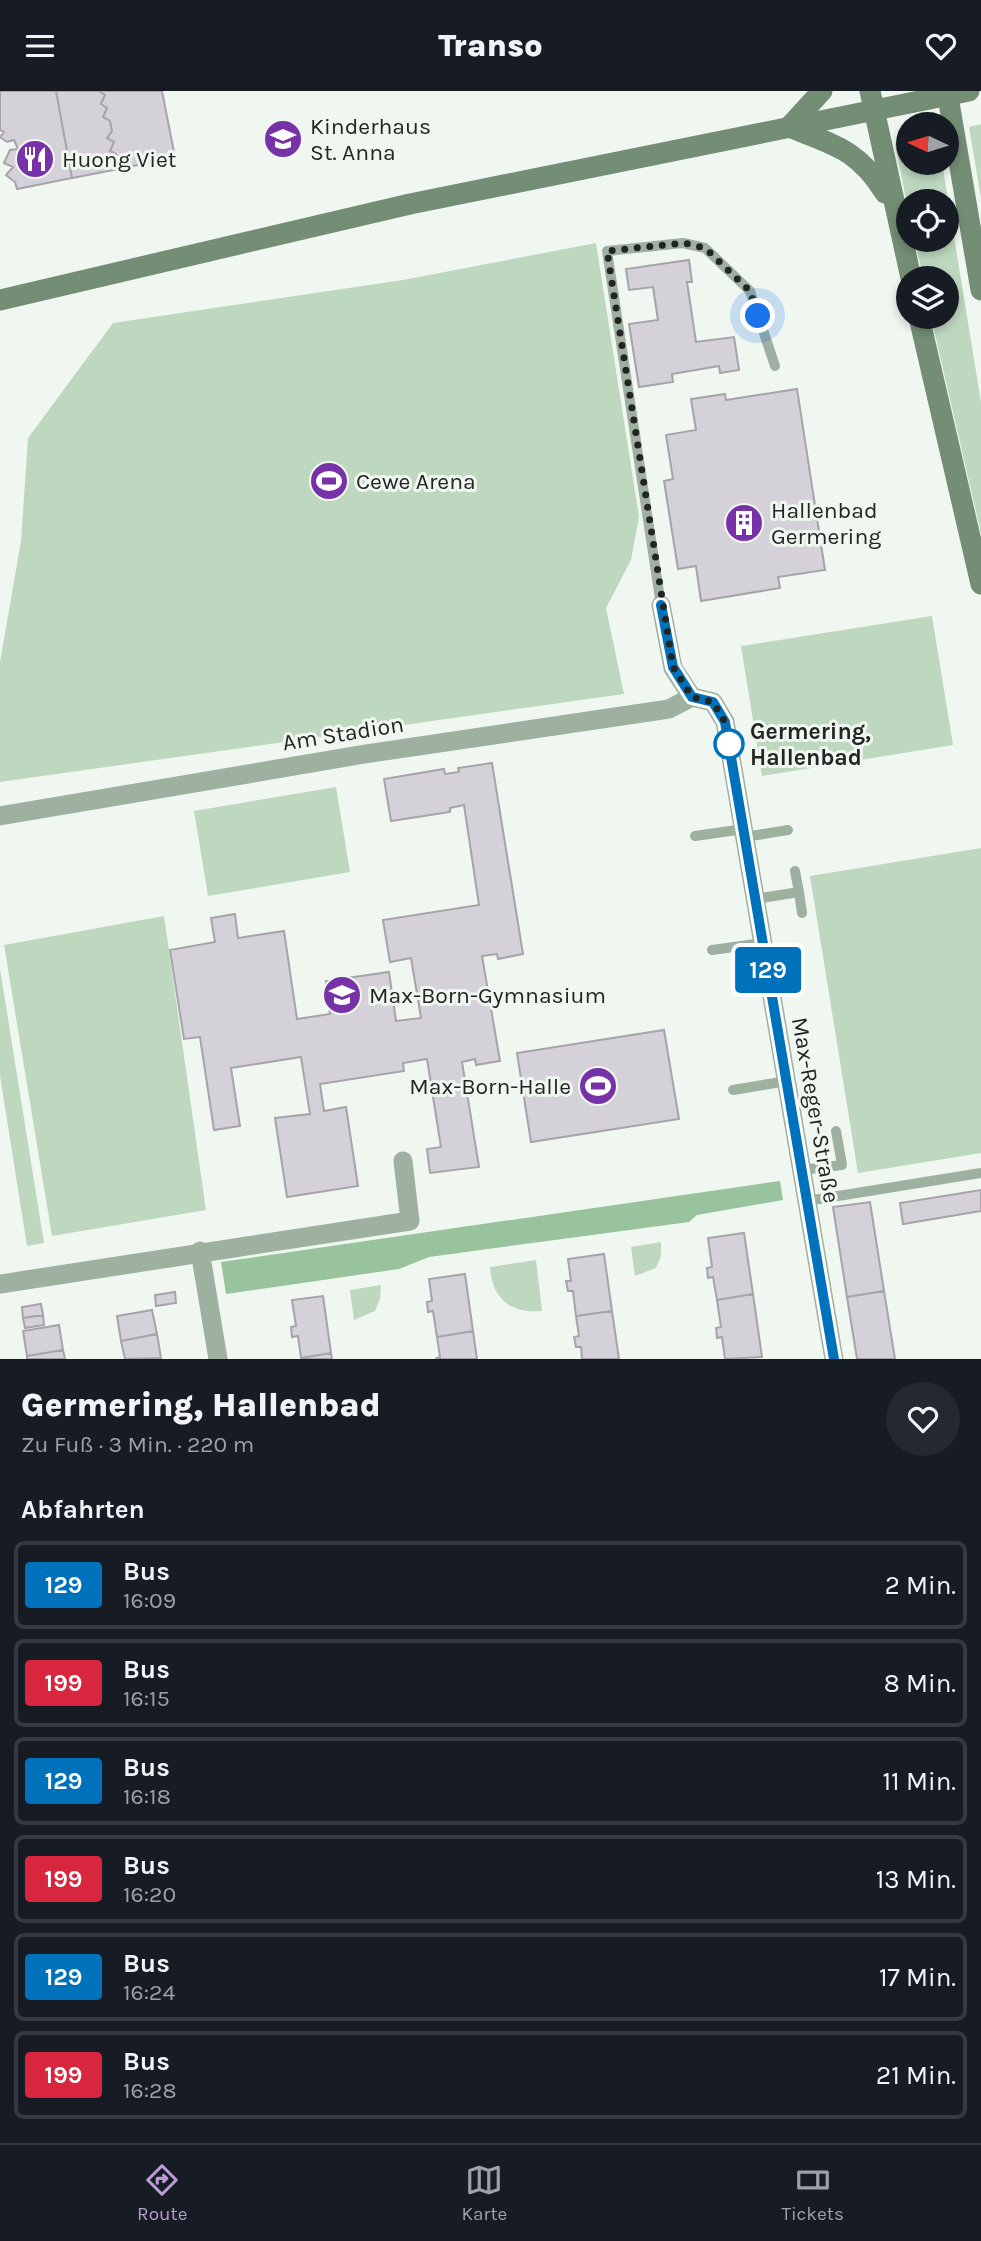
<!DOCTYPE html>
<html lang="de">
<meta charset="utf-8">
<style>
:root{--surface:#171b24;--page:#242831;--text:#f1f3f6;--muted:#9ea1a6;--line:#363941;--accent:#ba9cd2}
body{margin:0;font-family:Karla,sans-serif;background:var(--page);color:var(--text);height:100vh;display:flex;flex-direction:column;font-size:26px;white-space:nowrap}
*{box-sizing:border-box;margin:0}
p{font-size:23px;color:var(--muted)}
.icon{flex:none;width:38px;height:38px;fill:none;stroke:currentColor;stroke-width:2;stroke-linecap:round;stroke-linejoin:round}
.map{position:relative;height:1268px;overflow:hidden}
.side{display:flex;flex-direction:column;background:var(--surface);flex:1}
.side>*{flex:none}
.badge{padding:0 14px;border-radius:5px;font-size:24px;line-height:46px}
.needle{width:46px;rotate:274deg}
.buttons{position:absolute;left:896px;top:21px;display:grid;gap:14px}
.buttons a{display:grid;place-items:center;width:63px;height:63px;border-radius:50%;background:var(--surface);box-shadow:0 4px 10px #0003;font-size:35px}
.you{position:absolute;width:35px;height:35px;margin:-18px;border:5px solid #fff;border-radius:50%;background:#1a73e8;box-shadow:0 0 0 10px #1a73e833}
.map>.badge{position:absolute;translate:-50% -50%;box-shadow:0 0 0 4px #fff}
h2{padding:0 21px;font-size:26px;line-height:63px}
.round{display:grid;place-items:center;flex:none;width:74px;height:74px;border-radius:37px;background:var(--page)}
.summary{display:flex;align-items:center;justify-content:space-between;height:119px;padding:0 21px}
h1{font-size:33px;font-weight:800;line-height:52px}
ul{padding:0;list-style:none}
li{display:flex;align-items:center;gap:21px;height:88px;margin:0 14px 10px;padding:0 7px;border:4px solid var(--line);border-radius:10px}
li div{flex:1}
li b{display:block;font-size:26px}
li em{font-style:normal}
li .badge{min-width:77px;font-weight:700;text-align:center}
header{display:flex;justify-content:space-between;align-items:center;height:91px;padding:0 21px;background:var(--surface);font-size:32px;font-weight:800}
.dock{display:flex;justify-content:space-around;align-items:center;height:98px;border-top:2px solid var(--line);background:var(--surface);font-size:19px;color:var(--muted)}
.dock a{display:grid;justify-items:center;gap:4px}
.dock .on{color:var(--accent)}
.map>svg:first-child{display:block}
.green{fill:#bed8bf}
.forest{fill:#99c39d}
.building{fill:#d4d1d8;stroke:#a7a3aa;stroke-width:2}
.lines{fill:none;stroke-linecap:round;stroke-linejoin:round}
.lane{stroke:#9eb09f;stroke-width:10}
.street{stroke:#9eb09f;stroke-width:19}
.secondary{stroke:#748e75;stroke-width:21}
.line-casing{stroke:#fff;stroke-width:16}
.line{stroke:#0072bc;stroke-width:10}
.walk{stroke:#232523;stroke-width:7;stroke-dasharray:0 12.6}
.stop-dot{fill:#fff;stroke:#0072bc;stroke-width:3.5}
.labels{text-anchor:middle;stroke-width:6;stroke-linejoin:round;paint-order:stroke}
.poi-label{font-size:23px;fill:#232523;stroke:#f0f7f0;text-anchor:start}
.stop-label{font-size:23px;font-weight:bold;fill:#232523;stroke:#f0f7f0;text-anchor:start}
.street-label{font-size:23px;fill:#232523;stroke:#f0f7f0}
</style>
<header><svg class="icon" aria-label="menu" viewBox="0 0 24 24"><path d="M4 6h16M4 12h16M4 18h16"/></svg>Transo<svg class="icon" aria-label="heart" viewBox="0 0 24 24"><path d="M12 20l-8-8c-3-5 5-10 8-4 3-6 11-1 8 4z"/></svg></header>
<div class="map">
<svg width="981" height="1268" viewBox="0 0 981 1268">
<rect width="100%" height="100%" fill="#f0f7f0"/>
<!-- green -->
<path class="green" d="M981 33V107L969 36Z
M908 45V72H942L981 311V442L931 226H947V187H923L915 149H947V110H908V117L895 54 898 47Z
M596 152 639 426 631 469 606 517 624 603 0 691V571L21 450 28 347 113 232 403 189Z
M932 525 953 654 762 685 741 555Z
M336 696 350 781 208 805 194 720Z
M981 757V1062L858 1082 810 785Z
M164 825 206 1119 52 1145 4 854Z
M0 878 44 1152 27 1155 0 985Z
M661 1151V1165L656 1177 635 1185 631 1156Z
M536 1169 542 1220C510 1223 492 1207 490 1176Z
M381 1194 380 1208 375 1220 354 1229 350 1199Z"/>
<!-- forest -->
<path class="forest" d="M780 1090 783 1109 697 1124 689 1131 429 1166 399 1178 226 1203 221 1171Z"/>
<!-- building -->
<path class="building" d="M0 0H56L72 87 17 98 15 91 6 84 13 76 4 72 10 59 18 58 14 49 7 51 0 46 4 41 0 39Z
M56 0H99L105 4 101 13 107 17 103 26 110 30 112 40 107 47 114 51 110 60 116 63 119 78 72 87Z
M99 0H162L175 66 119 78 116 63 110 60 114 51 107 47 112 40 110 30 103 26 107 17 101 13 105 4Z
M689 169 692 191H687L696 251 734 246 739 279 720 282 719 275 672 283 673 291 639 296 629 233 658 229 653 196 629 199 626 178Z
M797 298 825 479 778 486 780 497 701 510 696 475 678 478 664 390 673 388 666 344 696 339 691 308 725 303 726 309Z
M492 672 523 863 498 868 497 863 482 865 500 970 476 974 475 968 462 971 479 1076 430 1082 427 1058 441 1056 427 968 403 972 404 980 320 993 324 1020 346 1016 358 1095 287 1106 275 1027 310 1023 301 966 231 977 240 1035 214 1039 200 946 184 948 170 859 215 851 211 827 235 823 238 847 284 840 297 928 330 923 326 890 389 881 396 930 421 927 411 867 390 871 383 829 479 814 464 714 450 717V721L391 730 384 688 444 678 445 683 459 681 458 677Z
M664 939 679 1028 531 1051 517 962Z
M981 1099V1120L903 1133 900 1112Z
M870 1111 884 1200 847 1206 833 1116Z
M744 1142 753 1203 717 1209 713 1186 708 1187 707 1177 712 1176 708 1147Z
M604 1163 612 1220 576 1225 573 1200H568L566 1190H571L568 1168Z
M465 1183 473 1240 437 1246 433 1220 428 1221 427 1211 432 1210 429 1188Z
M884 1200 895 1268H857L847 1206Z
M175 1201 176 1212 156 1215 155 1204Z
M753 1203 762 1266 725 1268 722 1246 717 1247 716 1237 721 1236 717 1209Z
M323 1205 331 1262 301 1267 298 1245 292 1246 291 1236 296 1235 292 1209Z
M41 1213 43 1224 23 1227 22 1216Z
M152 1219 157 1243 121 1250 117 1225Z
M612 1220 619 1268H582L581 1256H576L574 1246 579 1245 576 1225Z
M43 1224 44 1234 25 1237 23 1227Z
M59 1234 63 1259 27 1265 23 1240Z
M473 1240 477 1268H435L440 1266 437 1246Z
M157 1243 161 1267 125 1268 121 1250Z
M63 1259 65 1268H27V1265Z
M331 1262 332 1268H301V1267Z"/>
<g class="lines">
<!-- lane -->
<path class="lane" d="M661 514 607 160 683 152 705 157 750 200 775 275
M695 745 744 738
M745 746 788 739
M795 780 799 801
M755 808 799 801 802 822
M712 859 763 852
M733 999 787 990
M802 1079 842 1074 836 1040
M807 1110 981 1082"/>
<!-- street -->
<path class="street" d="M661 514 673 577 692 606 713 611 725 631 834 1268
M0 725 365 663 669 618 692 606
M200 1160 218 1268
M0 1193 410 1130 403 1070"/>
<!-- secondary -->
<path class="secondary" d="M870 0 911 187
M947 0 981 199
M789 36C834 54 858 58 885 102
M789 36 822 0
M0 209 410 113 969 0
M919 226 981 493"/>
</g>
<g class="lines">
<defs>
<path id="line" d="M661 514 673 576 692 606 713 611 725 631 834 1268"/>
</defs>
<!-- line casing -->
<use href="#line" class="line-casing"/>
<!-- line -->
<use href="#line" class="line"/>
<!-- walk -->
<path class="walk" d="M729 653 725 631 713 611 692 606 673 576 607 160 684 152 705 157 750 200 758 225"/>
</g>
<!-- icons -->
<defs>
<symbol id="school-disc" viewBox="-11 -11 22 22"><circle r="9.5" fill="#7632a6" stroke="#f0f7f0"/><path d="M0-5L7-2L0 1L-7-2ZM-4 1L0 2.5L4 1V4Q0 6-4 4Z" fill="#fff"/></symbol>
<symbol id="restaurant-disc" viewBox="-11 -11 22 22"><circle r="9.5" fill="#7632a6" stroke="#f0f7f0"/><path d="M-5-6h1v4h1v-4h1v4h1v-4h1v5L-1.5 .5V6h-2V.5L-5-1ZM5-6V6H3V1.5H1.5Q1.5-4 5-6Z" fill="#fff"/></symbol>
<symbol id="stadium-disc" viewBox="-11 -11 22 22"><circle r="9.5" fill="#7632a6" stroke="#f0f7f0"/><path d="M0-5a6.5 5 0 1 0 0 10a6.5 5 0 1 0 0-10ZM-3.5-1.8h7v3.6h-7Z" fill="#fff"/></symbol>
<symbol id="building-disc" viewBox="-11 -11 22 22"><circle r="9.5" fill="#7632a6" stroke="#f0f7f0"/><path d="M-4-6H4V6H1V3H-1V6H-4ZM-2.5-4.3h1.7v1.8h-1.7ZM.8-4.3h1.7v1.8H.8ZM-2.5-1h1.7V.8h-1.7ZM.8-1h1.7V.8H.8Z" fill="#fff"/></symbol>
</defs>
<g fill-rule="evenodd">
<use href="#school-disc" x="261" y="26" width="44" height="44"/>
<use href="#restaurant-disc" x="13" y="46" width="44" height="44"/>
<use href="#stadium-disc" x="307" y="368" width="44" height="44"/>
<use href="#building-disc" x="722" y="410" width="44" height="44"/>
<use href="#school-disc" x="320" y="882" width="44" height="44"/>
<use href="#stadium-disc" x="576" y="973" width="44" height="44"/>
</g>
<!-- markers -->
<circle class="stop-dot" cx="729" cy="653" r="14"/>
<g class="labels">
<!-- poi labels -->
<g class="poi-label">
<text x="310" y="43">Kinderhaus<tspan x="310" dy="26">St. Anna</tspan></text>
<text x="62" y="76">Huong Viet</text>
<text x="356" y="398">Cewe Arena</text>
<text x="771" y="427">Hallenbad<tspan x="771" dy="26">Germering</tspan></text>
<text x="369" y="912">Max-Born-Gymnasium</text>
<text x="571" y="1003" text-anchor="end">Max-Born-Halle</text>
</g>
<!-- stop labels -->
<g class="stop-label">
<text x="750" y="648">Germering,<tspan x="750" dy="26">Hallenbad</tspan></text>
</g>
<!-- street labels -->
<g class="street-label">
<text transform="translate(343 642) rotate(-9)" y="8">Am Stadion</text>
<text transform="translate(816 1019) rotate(80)" y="8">Max-Reger-Straße</text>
</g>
</g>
</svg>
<div class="buttons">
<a><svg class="needle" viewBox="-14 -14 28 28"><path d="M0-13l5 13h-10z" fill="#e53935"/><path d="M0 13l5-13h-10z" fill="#9ea1a6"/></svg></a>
<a><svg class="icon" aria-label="locate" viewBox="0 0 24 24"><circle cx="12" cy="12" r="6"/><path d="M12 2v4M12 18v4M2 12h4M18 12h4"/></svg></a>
<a><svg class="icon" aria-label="layers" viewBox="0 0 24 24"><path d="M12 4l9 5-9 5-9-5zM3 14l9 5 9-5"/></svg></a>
</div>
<div class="you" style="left:758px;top:225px"></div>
<b class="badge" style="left:768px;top:879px;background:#0072bc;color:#fff">129</b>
</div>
<section class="side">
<div class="summary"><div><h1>Germering, Hallenbad</h1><p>Zu Fuß · 3 Min. · 220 m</p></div><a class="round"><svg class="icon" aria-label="heart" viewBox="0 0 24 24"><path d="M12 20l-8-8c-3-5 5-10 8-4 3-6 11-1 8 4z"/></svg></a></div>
<h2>Abfahrten</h2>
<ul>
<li><span class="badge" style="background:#0072bc;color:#fff">129</span><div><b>Bus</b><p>16:09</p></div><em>2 Min.</em></li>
<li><span class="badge" style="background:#d7263d;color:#fff">199</span><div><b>Bus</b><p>16:15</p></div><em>8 Min.</em></li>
<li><span class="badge" style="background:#0072bc;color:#fff">129</span><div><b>Bus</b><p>16:18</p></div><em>11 Min.</em></li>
<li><span class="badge" style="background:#d7263d;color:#fff">199</span><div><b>Bus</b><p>16:20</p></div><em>13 Min.</em></li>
<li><span class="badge" style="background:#0072bc;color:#fff">129</span><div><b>Bus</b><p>16:24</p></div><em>17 Min.</em></li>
<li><span class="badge" style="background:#d7263d;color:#fff">199</span><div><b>Bus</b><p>16:28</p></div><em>21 Min.</em></li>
</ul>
</section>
<nav class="dock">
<a class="on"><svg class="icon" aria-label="directions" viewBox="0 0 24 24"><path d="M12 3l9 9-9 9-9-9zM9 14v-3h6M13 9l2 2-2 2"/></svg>Route</a>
<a><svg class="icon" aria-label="map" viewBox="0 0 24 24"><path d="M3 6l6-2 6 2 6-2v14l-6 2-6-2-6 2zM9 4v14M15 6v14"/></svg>Karte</a>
<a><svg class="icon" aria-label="tickets" viewBox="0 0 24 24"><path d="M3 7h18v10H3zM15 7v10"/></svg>Tickets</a>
</nav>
